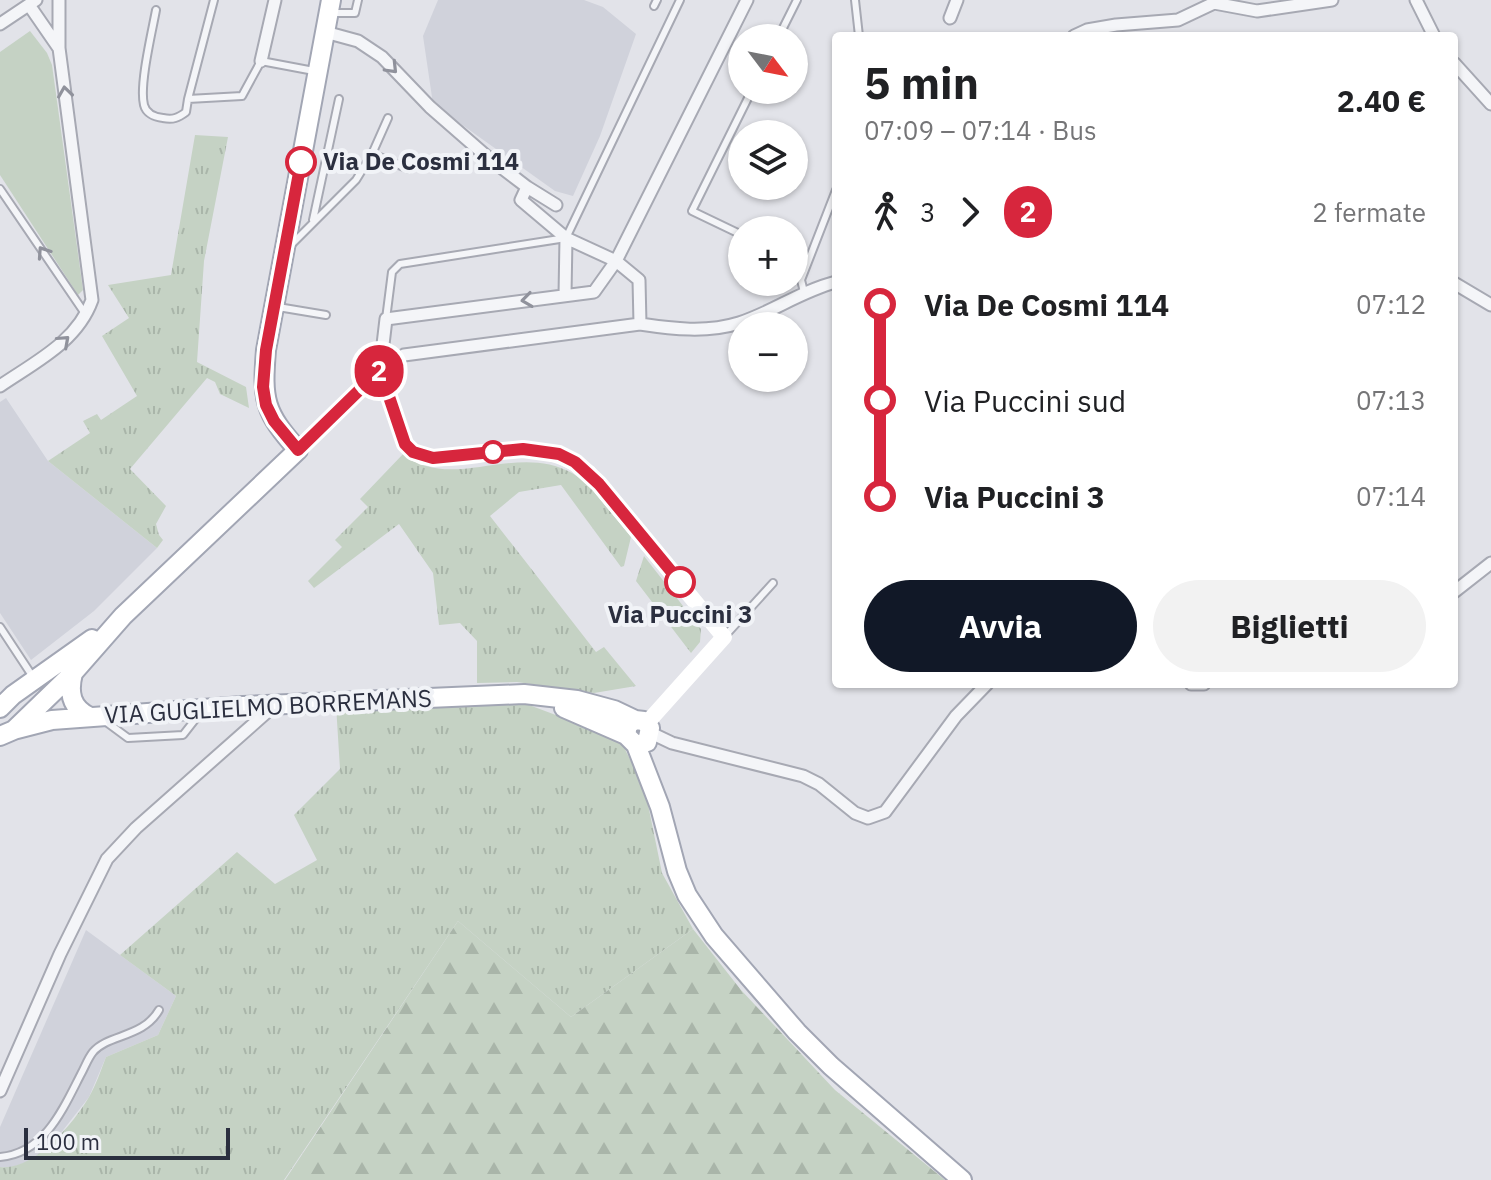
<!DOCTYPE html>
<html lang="it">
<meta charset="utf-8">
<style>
:root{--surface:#fff;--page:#f2f2f2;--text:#202124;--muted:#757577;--accent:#111827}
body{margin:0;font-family:"IBM Plex Sans",sans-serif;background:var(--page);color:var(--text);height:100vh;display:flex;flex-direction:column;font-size:30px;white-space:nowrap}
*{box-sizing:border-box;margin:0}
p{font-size:26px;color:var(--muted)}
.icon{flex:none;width:44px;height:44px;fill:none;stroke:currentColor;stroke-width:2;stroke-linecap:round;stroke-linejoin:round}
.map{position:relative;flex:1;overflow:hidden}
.panel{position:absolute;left:832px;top:32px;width:626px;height:656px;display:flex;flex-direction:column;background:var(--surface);border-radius:8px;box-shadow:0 2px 6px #0004}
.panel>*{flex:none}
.badge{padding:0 16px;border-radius:26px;font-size:28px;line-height:52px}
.needle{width:52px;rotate:122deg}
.controls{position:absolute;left:728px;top:24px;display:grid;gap:16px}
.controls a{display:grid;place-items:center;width:80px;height:80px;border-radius:50%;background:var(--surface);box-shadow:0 2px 6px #0004;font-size:40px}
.scale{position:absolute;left:24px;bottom:20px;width:206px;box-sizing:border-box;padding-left:8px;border:4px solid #2b2f3f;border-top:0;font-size:22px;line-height:28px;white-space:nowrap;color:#2b2f3f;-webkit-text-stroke:6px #f1f3f7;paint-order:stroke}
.map>.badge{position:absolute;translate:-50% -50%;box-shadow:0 0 0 4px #fff}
.legs{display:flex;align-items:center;gap:12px;height:88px;padding:0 32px;font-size:26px}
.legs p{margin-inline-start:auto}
.headline{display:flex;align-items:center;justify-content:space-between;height:136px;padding:0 32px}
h1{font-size:44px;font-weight:800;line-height:60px}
.primary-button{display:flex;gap:16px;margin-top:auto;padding:16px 32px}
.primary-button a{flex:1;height:92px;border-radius:48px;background:var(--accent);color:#fff;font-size:32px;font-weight:800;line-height:92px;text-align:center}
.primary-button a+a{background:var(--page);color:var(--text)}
ul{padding:0 32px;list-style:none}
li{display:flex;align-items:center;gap:28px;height:96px;font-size:30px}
li i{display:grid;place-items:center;width:12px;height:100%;margin:0 10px;background:currentColor}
li i::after{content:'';width:20px;height:20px;margin:-10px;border:6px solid;border-radius:50%;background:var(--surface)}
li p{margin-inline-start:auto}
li:first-child i{background:linear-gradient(#0000 50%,currentColor 0)}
li:last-child i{background:linear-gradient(currentColor 50%,#0000 0)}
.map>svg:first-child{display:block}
.built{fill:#d0d2db}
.grass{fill:url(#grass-tufts)}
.forest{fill:url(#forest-firs)}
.green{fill:#c5d2c4}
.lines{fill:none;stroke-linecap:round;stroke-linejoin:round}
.lane-casing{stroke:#a7a9b3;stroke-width:10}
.street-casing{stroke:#a7a9b3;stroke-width:15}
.primary-casing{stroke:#a2a6b4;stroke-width:22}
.lane{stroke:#f4f5f8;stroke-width:6}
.street{stroke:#f4f5f8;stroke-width:11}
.secondary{stroke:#fff;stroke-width:16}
.primary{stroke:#fff;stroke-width:18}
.oneway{stroke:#90929c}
.line-1-casing{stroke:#fff;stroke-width:18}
.line-1{stroke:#d7263d;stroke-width:12}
.stop-1-dot{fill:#fff;stroke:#d7263d;stroke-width:4}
.labels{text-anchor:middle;stroke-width:8;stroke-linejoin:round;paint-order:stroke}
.stop-label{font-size:24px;font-weight:bold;fill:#2b2f3f;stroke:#f1f3f7;text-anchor:start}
.street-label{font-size:24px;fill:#2b2f3f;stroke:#f1f3f7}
</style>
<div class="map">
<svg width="1491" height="1180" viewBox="0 0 1491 1180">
<defs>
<pattern id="grass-tufts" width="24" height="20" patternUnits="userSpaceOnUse" patternTransform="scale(2)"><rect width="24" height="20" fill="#c5d2c4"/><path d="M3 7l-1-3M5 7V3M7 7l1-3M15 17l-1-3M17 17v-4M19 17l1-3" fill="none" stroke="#a9b5a9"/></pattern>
<pattern id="forest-firs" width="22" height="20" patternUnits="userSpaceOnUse" patternTransform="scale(2)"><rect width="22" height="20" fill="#c5d2c4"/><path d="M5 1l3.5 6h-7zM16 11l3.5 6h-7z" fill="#a9b5a9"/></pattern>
</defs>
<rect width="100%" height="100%" fill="#e2e3e9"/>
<!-- built -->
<path class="built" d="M438 0H584L603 7 636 34 600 136 573 196 555 191 433 104 423 36Z
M6 398 48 461 157 548 94 611 31 660 0 613V402Z
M86 930 176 996 158 1035 106 1057 89 1097 57 1138 31 1161 9 1168 0 1167V1127Z"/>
<!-- grass -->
<path class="grass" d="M195 135 228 137 204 261 197 362 246 387 249 408 220 394 215 382 207 378 130 469 166 506 156 524 159 535 163 540 157 548 48 461 90 433 83 421 97 414 101 420 137 396 102 336 129 318 108 285 171 275Z
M404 453C449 494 515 441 572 473 597 488 613 514 631 537L624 566 621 567 561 485 519 492 490 516 596 652 604 647 636 686 594 693 517 682 477 683V641L460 623 439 625 433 573 399 524 314 588 308 581 342 547 335 540 368 507 360 499Z
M644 556 701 629 700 642 691 653 636 581Z
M521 702 620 739 645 790 662 873 693 929 571 1017 458 921 284 1180H0V1167C34 1171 73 1124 89 1097 96 1085 101 1070 106 1057L158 1035 176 996 120 955 237 852 275 884 317 860 294 815 340 769 336 705Z"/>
<!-- forest -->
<path class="forest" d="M458 921 571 1017 693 929 741 990 835 1090 945 1180H285Z"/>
<!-- green -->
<path class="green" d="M30 31 47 53 52 65 83 290 78 295 0 175V52Z"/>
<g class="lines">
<defs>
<path id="lane" d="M855 0 859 36
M654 6 657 0
M156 10C152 32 139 85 144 105 146 113 154 117 163 118 173 120 178 118 186 112L188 99 242 96 261 61 314 71
M332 13H355L358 0
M778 38 797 0
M188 99 214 0
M372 154 409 169
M0 189 86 315
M313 220 339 99
M742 235 692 211 752 90
M292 244 356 180 372 154 388 118
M794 271 801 280 804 292
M801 280 836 190
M278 307 326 315
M386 319 392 272 400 264 566 238 680 0
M0 627 33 677
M724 637 773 583
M105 721 128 738 183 735 201 712
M0 1157C45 1153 63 1109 81 1074 85 1067 88 1058 93 1052 108 1034 143 1038 159 1010"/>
<path id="street" d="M1416 0 1434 36
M29 5 58 47
M950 18 957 0
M0 24 36 0
M325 32 358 41 382 57 430 107 485 155 527 187 521 200 566 238 565 295
M1074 36 1087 30 1116 25 1178 20 1214 3 1257 11 1332 0
M261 61 275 0
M1454 63 1491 104
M527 187 556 205
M1454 283 1491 305
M640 324 639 280 616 261 747 0
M380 370 404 355 640 324C673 329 707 333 739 323 773 312 801 291 836 282
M380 370 386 319 594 292 616 261 566 238
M0 386C35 362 77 342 92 300L59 48V0
M1454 592 1491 563
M1191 684H1204
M651 733 672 743 803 776 819 784 855 813 868 818 885 812 956 716 987 684
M0 1091 60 954 107 859 136 828 275 705"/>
<path id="primary" d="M73 673C68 693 71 708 90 717
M0 708 13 695 92 639
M564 708 626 735 636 745 647 742 650 728 644 721 635 720 628 725 626 735
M17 729 52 720 243 706 524 694 577 700 614 710 635 720
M0 736 14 730 73 673 123 616 298 450C264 412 262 400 266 350L331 0
M636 745 660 807 677 871 687 895 714 936 797 1032 831 1066 962 1180"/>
</defs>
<!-- lane casing -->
<use href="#lane" class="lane-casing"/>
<!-- street casing -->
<use href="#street" class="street-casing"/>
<!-- primary casing -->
<use href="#primary" class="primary-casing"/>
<!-- lane -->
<use href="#lane" class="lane"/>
<!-- street -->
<use href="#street" class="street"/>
<!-- secondary -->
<path class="secondary" d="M298 450 380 370 405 444 413 452 423 457C487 465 528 427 589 473L724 637 647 723"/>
<!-- primary -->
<use href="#primary" class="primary"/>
</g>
<!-- one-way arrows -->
<defs><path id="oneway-chevron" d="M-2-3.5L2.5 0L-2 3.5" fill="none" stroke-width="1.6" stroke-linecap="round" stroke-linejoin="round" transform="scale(2)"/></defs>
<g class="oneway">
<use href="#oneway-chevron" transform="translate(392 68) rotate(46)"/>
<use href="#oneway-chevron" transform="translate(65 92) rotate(-98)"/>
<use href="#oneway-chevron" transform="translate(43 252) rotate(-124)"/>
<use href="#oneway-chevron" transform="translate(527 300) rotate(172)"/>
<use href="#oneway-chevron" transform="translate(64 341) rotate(-42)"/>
</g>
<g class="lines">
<defs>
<path id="line-1" d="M301 162 266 350 263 387 266 405 274 421 298 450 380 370 405 444 413 452 433 458 523 449 559 454 575 462 599 484 680 582"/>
</defs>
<!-- line-1 casing -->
<use href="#line-1" class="line-1-casing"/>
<!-- line-1 -->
<use href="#line-1" class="line-1"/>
</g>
<!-- markers -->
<g class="stop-1-dot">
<circle cx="301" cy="162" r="14"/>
<circle cx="493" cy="452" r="10"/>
<circle cx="680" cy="582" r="14"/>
</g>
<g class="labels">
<!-- stop labels -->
<g class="stop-label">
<text x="323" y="170">Via De Cosmi 114</text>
<text x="680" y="623" text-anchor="middle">Via Puccini 3</text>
</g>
<!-- street labels -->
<g class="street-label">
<text transform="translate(268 707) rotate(-3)" y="8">VIA GUGLIELMO BORREMANS</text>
</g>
</g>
</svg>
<div class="controls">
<a><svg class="needle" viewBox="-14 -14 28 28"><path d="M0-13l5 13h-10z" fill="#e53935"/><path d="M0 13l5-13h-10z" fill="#757577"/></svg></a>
<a><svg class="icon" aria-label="layers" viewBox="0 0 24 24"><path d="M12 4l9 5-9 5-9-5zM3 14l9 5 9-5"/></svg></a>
<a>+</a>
<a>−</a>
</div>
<div class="scale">100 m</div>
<b class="badge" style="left:379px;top:371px;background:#d7263d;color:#fff">2</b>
<section class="panel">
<div class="headline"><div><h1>5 min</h1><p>07:09 – 07:14 · Bus</p></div><b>2.40 €</b></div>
<div class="legs"><svg class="icon" aria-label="walk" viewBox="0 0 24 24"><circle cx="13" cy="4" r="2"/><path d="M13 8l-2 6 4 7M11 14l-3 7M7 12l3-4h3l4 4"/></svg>3<svg class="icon" aria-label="forward" viewBox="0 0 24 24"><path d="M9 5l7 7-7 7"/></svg><b class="badge" style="background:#d7263d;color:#fff">2</b><p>2 fermate</p></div>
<ul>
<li><i style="color:#d7263d"></i><b>Via De Cosmi 114</b><p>07:12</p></li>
<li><i style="color:#d7263d"></i><span>Via Puccini sud</span><p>07:13</p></li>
<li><i style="color:#d7263d"></i><b>Via Puccini 3</b><p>07:14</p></li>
</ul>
<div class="primary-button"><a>Avvia</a><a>Biglietti</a></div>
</section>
</div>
